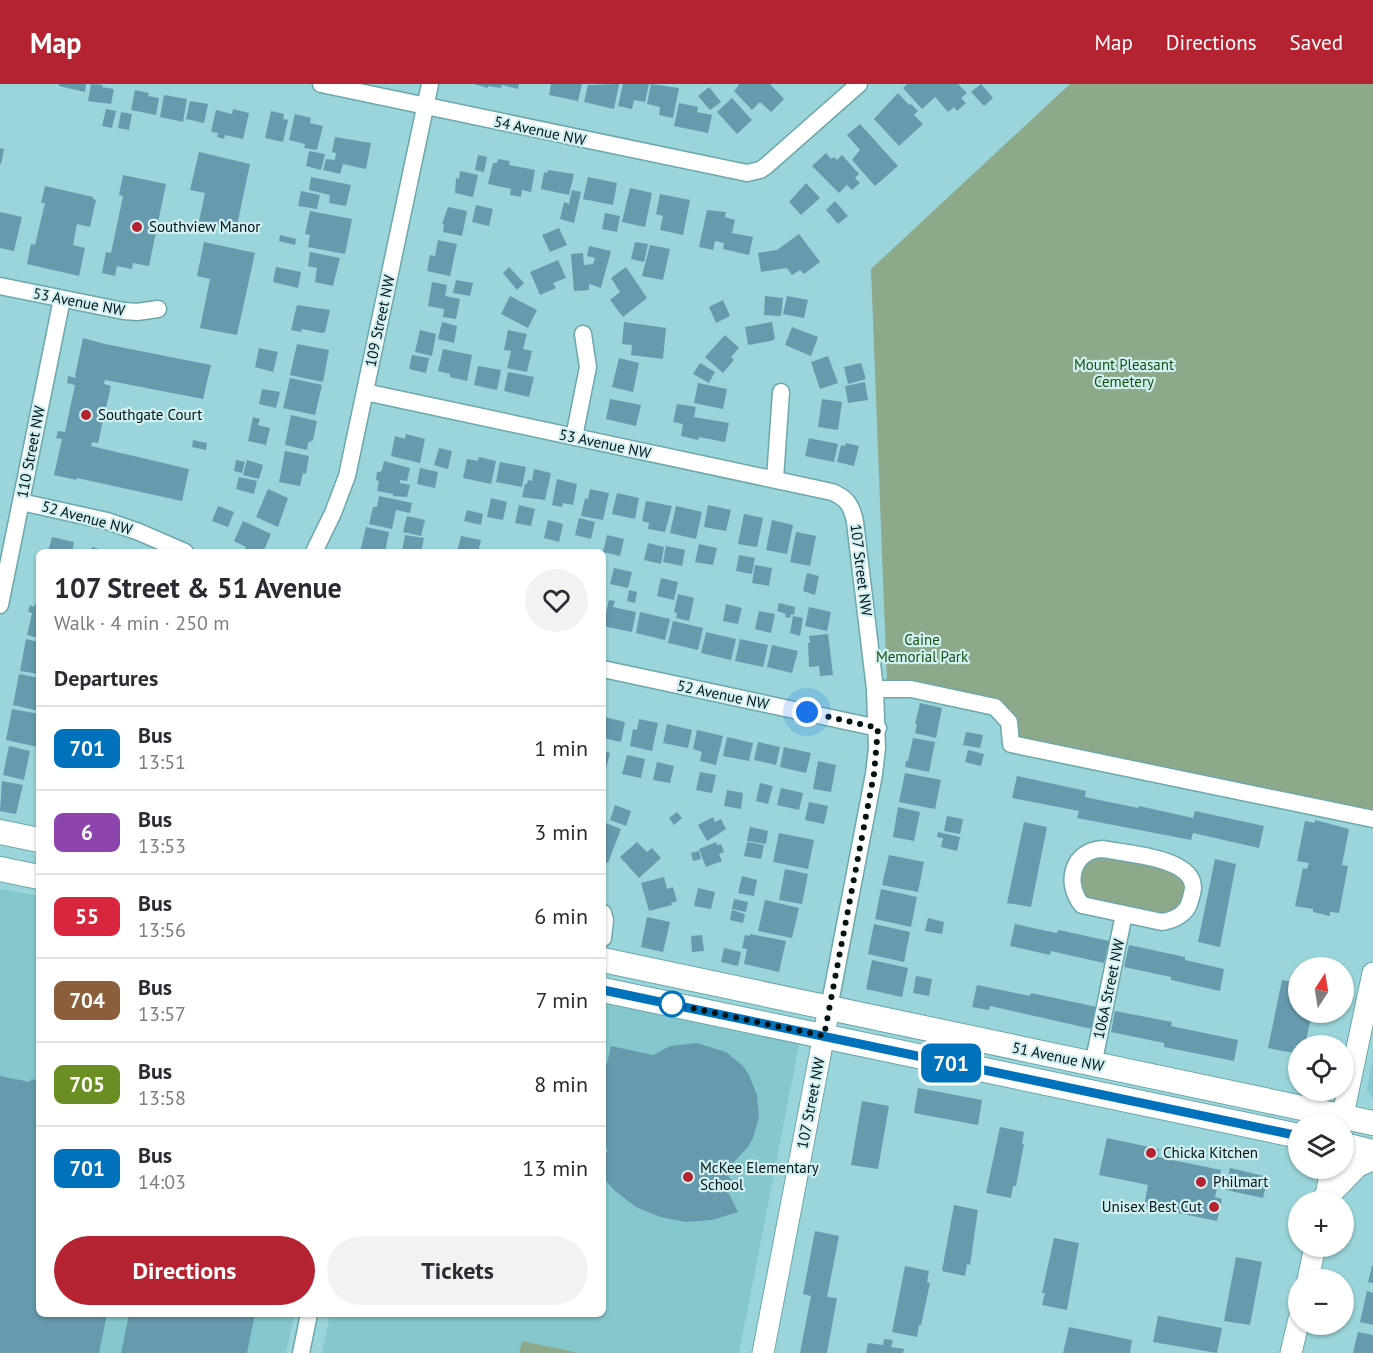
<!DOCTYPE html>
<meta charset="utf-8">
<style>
:root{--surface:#fff;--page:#f2f2f3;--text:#2b2b33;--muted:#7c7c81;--line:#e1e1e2;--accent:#b52332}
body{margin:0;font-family:"PT Sans",sans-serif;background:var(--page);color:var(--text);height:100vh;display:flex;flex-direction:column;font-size:22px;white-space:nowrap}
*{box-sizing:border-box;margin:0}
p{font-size:20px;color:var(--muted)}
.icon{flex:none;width:33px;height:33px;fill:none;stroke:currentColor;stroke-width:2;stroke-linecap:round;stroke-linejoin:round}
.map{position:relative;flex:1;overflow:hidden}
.details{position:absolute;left:36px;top:465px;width:570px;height:768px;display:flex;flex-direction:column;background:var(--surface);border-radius:9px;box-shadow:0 2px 4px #0004}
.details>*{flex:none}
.badge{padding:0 12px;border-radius:9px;font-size:21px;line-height:39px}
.needle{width:39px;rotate:12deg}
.buttons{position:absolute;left:1288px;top:873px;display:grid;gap:12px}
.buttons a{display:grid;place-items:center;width:66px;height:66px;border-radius:50%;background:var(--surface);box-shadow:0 2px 4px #0004;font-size:30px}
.you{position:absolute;width:30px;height:30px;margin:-15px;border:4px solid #fff;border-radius:50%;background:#1a73e8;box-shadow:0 0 0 9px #1a73e833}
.map>.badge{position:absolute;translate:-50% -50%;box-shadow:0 0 0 3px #fff}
h2{padding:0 18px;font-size:22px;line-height:54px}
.round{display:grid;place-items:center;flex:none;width:63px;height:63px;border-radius:32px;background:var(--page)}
.overview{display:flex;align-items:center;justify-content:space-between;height:102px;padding:0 18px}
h1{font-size:28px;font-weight:700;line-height:45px}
.primary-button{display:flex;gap:12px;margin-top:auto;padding:12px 18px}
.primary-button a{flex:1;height:69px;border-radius:36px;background:var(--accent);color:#fff;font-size:24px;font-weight:700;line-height:69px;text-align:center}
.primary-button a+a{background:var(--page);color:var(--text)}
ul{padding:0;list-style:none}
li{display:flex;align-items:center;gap:18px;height:84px;padding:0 18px;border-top:2px solid var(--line)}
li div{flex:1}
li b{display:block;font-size:22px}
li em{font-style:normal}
li .badge{min-width:66px;font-weight:700;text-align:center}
header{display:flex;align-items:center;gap:36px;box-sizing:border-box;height:84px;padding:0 30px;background:var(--accent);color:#fff}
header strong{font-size:28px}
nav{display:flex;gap:33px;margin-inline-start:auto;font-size:21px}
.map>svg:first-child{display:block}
.built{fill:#84c8ce}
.green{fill:#8ea98a}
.building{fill:#669bad}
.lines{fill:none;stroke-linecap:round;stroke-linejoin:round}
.minor-casing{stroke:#6ba7ab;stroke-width:19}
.tertiary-casing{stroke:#6ba7ab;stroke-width:23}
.secondary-casing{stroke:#6ba7ab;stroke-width:26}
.minor{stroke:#fff;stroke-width:16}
.tertiary{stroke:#fff;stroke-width:21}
.secondary{stroke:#fff;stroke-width:24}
.line-casing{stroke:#fff;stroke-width:14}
.line{stroke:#0072bc;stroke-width:9}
.walk{stroke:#001315;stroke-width:6;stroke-dasharray:0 10.8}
.poi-dot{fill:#b52332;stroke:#d2f0f2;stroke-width:2}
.stop-dot{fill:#fff;stroke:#0072bc;stroke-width:3}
.labels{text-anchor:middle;stroke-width:4.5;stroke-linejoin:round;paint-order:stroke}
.street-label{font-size:15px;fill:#001315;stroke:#d2f0f2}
.poi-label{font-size:15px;fill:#001315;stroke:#d2f0f2;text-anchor:start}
.park-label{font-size:15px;fill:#15520f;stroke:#d2f0f2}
</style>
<header>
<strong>Map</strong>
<nav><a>Map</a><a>Directions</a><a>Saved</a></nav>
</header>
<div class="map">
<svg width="1373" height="1269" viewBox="0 0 1373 1269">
<rect width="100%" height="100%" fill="#99d5da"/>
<!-- built -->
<path class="built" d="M0 805 39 812V1230H295L286 1269H0Z
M603 917 800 956 739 1269H580L522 1257 519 1269H322L330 1230H603Z
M1373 974V1015L1367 1006Z"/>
<!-- green -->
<path class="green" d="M1070 0H1373V727L1020 654 1009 629 887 599 871 185Z
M1103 772 1170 785 1180 791 1186 804 1183 820 1176 826 1162 831 1086 815C1078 799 1077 792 1087 776Z
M522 1257 580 1269H519Z"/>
<!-- building -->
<path class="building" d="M59 0H86L85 8 59 2Z
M91 0 103 1 102 3 114 5 111 20 88 17Z
M474 0H519L518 5 502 1 501 4 488 2V4Z
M551 0H582L578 17 549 11Z
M619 0 614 25 584 18 588 1Z
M623 0H649L645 18 634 16 632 25 618 22Z
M651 0 679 4 673 34 659 31 660 23 647 20Z
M738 0H770L784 15 771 28 760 18 752 26 734 7 739 1Z
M907 0H958L967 9 961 14 966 19 957 27 954 23 948 28 935 13 922 25 903 4Z
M981 0 993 14 984 22 971 8Z
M709 3 721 18 710 26 698 12Z
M135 6 149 9 148 12 159 14 156 31 131 26Z
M898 9 909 21 911 20 918 27 914 31 923 40 899 62 874 35Z
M164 11 187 15 183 38 160 33Z
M732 14 752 36 737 50 717 28Z
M190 17 208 20 204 39 186 35Z
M679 19 698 23 697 28 712 31 708 49 674 42Z
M106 25 116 27 112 44 102 42Z
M233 25 249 29 243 55 225 51 224 55 217 53 218 49 211 48 216 26 232 30Z
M271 27 284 30 283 35 288 36 283 58 265 54Z
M121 28 132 30 129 46 118 44Z
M295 30 311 34 310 39 323 42 317 66 304 64 305 60 289 56Z
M860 40 898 82 875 102 852 76 860 66 847 51Z
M335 53 371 59 366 85 343 80 340 90 323 86 326 75 335 76 336 69 332 68Z
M0 64 4 65 1 80H0Z
M309 67 325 70 321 86 306 82Z
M199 68 250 80 236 146 199 137 205 109 190 106Z
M826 69 831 75 834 73 837 76 842 71 859 90 855 94 860 99 852 106 847 101 839 109 812 82Z
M478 71 487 73 484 88 475 86Z
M498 75 510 77 509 81 535 86 531 108 522 106 521 113 510 111 511 105 488 100 493 79H497Z
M548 86 574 90 569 111 541 105 544 88 547 89Z
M460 87 478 91 473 113 455 109 456 94 459 95Z
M123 91 166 100 149 182 133 179 132 185 117 182 115 192 102 189 106 168 111 169 123 112 119 111Z
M311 93 351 101 346 122 329 119 330 111 309 106Z
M588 93 617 99 613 121 583 115Z
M806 99 820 114 801 131 789 118Z
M45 102 93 113V115L96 116 90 143 77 140 73 161 85 164 79 192 27 180 31 160 35 161 45 119H41Z
M630 104 652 109 645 143 622 138Z
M572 106 581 108 574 139 560 135 564 118 569 120Z
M301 107 320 111 317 125 298 122Z
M660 110 690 116 683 151 660 146 663 132 656 130Z
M835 117 848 132 838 140 826 126Z
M476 121 493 125 489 142 472 138Z
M448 123 467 127 462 152 443 148 444 140H442Z
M707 126 726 128 725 133 735 136 732 149 753 153 749 171 723 165 724 159 715 157 713 166 699 163Z
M310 127 352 135 345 170 308 163 310 151 305 150Z
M0 128 22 133 14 167 0 164Z
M605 129 620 132 617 148 602 145Z
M559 144 567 161 550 168 542 151Z
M799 150 820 178 804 190 800 186 792 191 787 184 761 188 758 169 777 166Z
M280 151 296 155 295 161 279 157Z
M438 156 457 160 450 192 427 187 430 171 435 172Z
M204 158 255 169 237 251 200 244 210 195 197 192Z
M635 158 648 160 644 178 631 175Z
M650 161 670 165 663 196 642 192Z
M589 162 611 167 601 204 589 200V206L574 207 571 170 583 169 584 181 593 180 595 174 587 172Z
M310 168 340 174 333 202 315 198 317 184 308 182Z
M558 176 566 194 553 199 556 204 540 211 530 188Z
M276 183 301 188 298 204 273 198Z
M509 183 524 199 517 206 503 189Z
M626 183 647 214 623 233 610 216 620 208 611 194Z
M456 196 473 199 470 212 453 209Z
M432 198 447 201 445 212 460 215 456 235 443 233 444 225 428 222Z
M510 212 537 226 528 244 501 230Z
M765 212 783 214 781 232 764 231Z
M787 212 808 216 804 234 783 230Z
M723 216 730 232 716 239 709 223Z
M297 221 330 226 325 248 322 249 302 245 301 248 291 246Z
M442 238 457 242 454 259 438 255Z
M624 238 666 244 663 275 631 271 632 261 622 260Z
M772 238 775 255 771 257 748 261 745 243Z
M792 243 818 253 811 272 785 261Z
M420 246 436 250 432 272 415 268Z
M508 246 527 250 523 265 532 267 527 288 507 284 511 267 504 266Z
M725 251 739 264 731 273 734 276 723 289 705 273Z
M83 254 105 260 211 281 203 315 105 296 104 300 111 302 98 359 92 358 91 362 189 385 182 417 77 394 76 396 54 391 62 355 56 354 58 347 65 348 75 301 67 299 68 292 77 294 75 292Z
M297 260 329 266 323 298 290 291Z
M259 264 278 268 273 288 255 283Z
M443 265 472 271 467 297 450 293V290L438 287Z
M412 271 429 274 426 289 409 285Z
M828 272 838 299 820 305 811 278Z
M619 274 639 279 633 308 612 303Z
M700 279 715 288 709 299 693 290Z
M861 279 866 295 848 300 844 283Z
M478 282 501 286 497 306 474 301Z
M508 288 534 293 529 313 504 307Z
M290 294 322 301 315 331 283 324Z
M865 298 868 316 848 319 845 302Z
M698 299 727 305 723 325 694 319Z
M262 305 280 308 276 324 259 320Z
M610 315 641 321 636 342 606 335Z
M822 315 842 318 838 346 818 343Z
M677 320 696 323 694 333 729 339 725 358 699 353 698 356 681 352 683 340 673 338Z
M291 331 317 337 313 356 308 359 307 366 285 361Z
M253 333 260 335 258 341 270 344 266 361 248 357Z
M406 350 425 355 420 379 391 372 395 352 405 355Z
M809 354 838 360 834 378 805 372Z
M193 356 207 359 206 366 192 363Z
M846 359 859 362 854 382 837 378 841 361 845 362Z
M439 364 452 367 448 385 434 381Z
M285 367 309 372 306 390 303 389 300 402 279 398Z
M479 373 496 377 491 400 463 394 467 375 478 377Z
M236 376 245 378 242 389 234 387Z
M247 376 263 381 259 395 243 391Z
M384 377 410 384 407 397 400 396V399L410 401 407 413 393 412V410L377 407 379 397 376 396 377 388H380L382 386Z
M500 378 526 383 522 403 496 398Z
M420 384 438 388 435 404 417 400Z
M534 385 551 389 545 416 522 413 525 400H527L528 396 532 397Z
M239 393 257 397 254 410 236 405Z
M557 395 577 400 573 421 563 419 562 423 552 421Z
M268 405 288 414 278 443 256 433Z
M590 405 609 409 603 436 581 432 585 414 588 415Z
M617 409 639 414 635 435 612 430Z
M379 412 412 419 410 429 396 426 392 445 369 440 373 423H377Z
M491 414 507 418 503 436 487 433Z
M646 417 672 422 665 448 648 445 649 439 642 437Z
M519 421 535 425 531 442 515 439Z
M708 421 731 426 726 447 704 443Z
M218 422 234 428 228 443 212 437Z
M676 422 702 428 696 455 670 449Z
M467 426 483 430 481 441 464 437Z
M744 430 763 434 757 463 738 460Z
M407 432 425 436 421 452 403 448Z
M579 434 595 438 591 455 575 451Z
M548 436 563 440 559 458 544 454Z
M772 436 793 441 787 470 766 466Z
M243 437 271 450 263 468H251L245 465 246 463 234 457Z
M366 443 389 448 385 468H360Z
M796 448 816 452 810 482 790 478Z
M405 451 424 454 421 468 402 467Z
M607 451 624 455 620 472 603 468Z
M461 452 481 456 478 468H457Z
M52 453 74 458 72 468H48Z
M648 459 664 463 661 480 644 476Z
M699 460 717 464 713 481 695 478Z
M666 462 685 466 682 482 663 478Z
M92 463 107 467V468H91Z
M739 471 755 474 752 490 736 487Z
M755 481 772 484 769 502 752 499Z
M614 484 632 488 628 504 610 500Z
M807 489 819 492 815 511 803 507Z
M661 494 678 498 674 516 657 512Z
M629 506 637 508 635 519 627 517Z
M678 510 694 514 689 537 676 534 677 529 674 528Z
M609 516 615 517 613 523 636 528 632 548 603 542Z
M779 519 795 523 794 531 791 530 790 534 785 533 786 530 777 527Z
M35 520 39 521V554L27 551 32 529 28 528 30 521 34 523Z
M726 520 742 524 738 540 723 537Z
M809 523 831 528 827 547 805 542Z
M759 527 775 530 771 549 755 545Z
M640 528 670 535 665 556 636 549Z
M793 532 803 534 800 552 790 549Z
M673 537 703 544 698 566 668 559Z
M706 548 736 555 731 576 701 569Z
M828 550 833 591 820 592 819 582 809 583 808 559H810L809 552Z
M26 555 39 558V590L20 587Z
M740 555 768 561 763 583 735 577Z
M772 561 798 567 792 589 767 583Z
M19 590 39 594V627L13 621Z
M920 619 942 624 936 654 915 649 917 640H915Z
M12 625 39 630 38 663 6 656Z
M605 633 625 638 621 658 603 654Z
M639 635 658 639 652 667 630 662 633 645 637 646Z
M667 640 692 646 688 664 663 659Z
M697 646 723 652 716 681 700 677 702 668 693 665Z
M966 648 983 651 980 664 963 661Z
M727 653 753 659 749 677 723 672Z
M913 654 935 658 929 688 905 683 906 677H908Z
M758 658 780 663 776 681 754 676Z
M9 662 30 667 24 696 3 691Z
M784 663 811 669 806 689 780 683Z
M968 666 984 670 981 682 965 678Z
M603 667 610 669 605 688 603 687Z
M627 671 645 675 641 694 622 690Z
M818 677 836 681 831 708 813 705Z
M657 678 674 682 670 699 653 696Z
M700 688 716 691 712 709 696 706Z
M905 689 941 696 935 725 899 718Z
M1017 692 1086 707 1085 713 1138 724 1139 722 1193 734 1195 727 1264 742 1259 764 1193 749 1191 756 1077 734 1079 727 1012 714Z
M2 697 23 701 16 730 0 727Z
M760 699 773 702 768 720 756 717Z
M781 704 803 709 799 726 777 721Z
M727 706 743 709 741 725 724 722Z
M809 718 828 722 824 740 805 736Z
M615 721 631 727 626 742 610 736Z
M898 723 920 728 914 757 893 753Z
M677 728 682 734 674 741 669 734Z
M947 732 963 735 960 750 944 747Z
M713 733 715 738 721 735 726 745 707 757 698 741Z
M1315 736 1349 745 1342 781 1348 782 1339 829 1330 828V832L1313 828V825L1295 822 1303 784 1307 785 1309 779 1297 777 1305 737 1315 739Z
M603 738 621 745 608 779 603 777Z
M1024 738 1047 743 1031 823 1007 819Z
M750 743 768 747 766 760 747 757Z
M938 748 960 753 957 767 941 763 943 754 937 753Z
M779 749 814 756 808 785 773 778Z
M637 758 647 768 652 764 661 774 639 794 620 773Z
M716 758 717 761 721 760 724 768 719 770 722 777 706 783 699 765Z
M747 758 764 761 761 775 744 772Z
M699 767 701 775 693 777 691 769Z
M889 771 924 778 918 808 882 801Z
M1215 775 1236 780 1220 863 1198 858Z
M785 785 808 790 802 820 779 816Z
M742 792 757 796 754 812 738 809Z
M664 793 667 805 673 803 677 817 671 819 672 821 649 827 641 799Z
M698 804 715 808 711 825 694 822Z
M881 805 917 813 911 843 875 835Z
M734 815 748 818 746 828 732 825Z
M765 816 799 824 792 854 758 847Z
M732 826 745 830 743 839 730 836Z
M647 833 670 838 663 868 641 863Z
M928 834 944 838 942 850 925 847Z
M874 840 910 848 904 878 868 870Z
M1015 840 1056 849 1059 846 1109 857 1104 879 1051 867 1050 871 1010 862Z
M750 850 786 857 779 888 744 880 747 865 742 864 745 851 750 852Z
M702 851 704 867 692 868 691 852Z
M1129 861 1185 873V876L1224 885 1220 907 1171 896V893L1124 883Z
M724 864 741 868 738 882 721 878Z
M872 876 908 884 902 913 866 905Z
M916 892 932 895 929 912 913 909Z
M1282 896 1299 899V928H1312L1305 962H1299V970L1268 964Z
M977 901 1030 912 1031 909 1097 923 1092 945 990 922 989 926 972 923Z
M1115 927 1172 938 1171 942 1238 956 1234 977 1164 963V959L1111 948Z
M697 959 726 968 743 982 749 991 757 1011 759 1033 753 1054 748 1063 733 1079 724 1085 736 1104 728 1108 738 1128 712 1136 686 1138 660 1133 636 1123 615 1107 603 1094V1070L608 1067 603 1058V979L607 980 611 962 653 971 670 962Z
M0 992 30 998 31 995 39 997V1230H107L99 1269H0Z
M918 1004 982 1016 978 1041 914 1029Z
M862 1017 889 1022 878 1085 851 1081Z
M1000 1043 1024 1048 1022 1060H1024L1016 1102H1013L1011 1114 986 1109Z
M1107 1054 1159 1065 1158 1073 1221 1086 1215 1113 1222 1115 1217 1137 1144 1122 1148 1101 1099 1091Z
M1230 1084 1268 1093 1263 1114 1226 1106Z
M954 1121 978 1126 970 1181 967 1180 965 1192 942 1187Z
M815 1147 839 1152 827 1213 837 1214 827 1269H800L811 1212 803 1210Z
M1054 1154 1079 1159 1067 1226 1042 1221 1045 1209H1042Z
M1236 1173 1262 1178 1250 1241 1224 1237Z
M905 1182 929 1187 927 1198 930 1199 921 1241H919L917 1253 892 1248Z
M1372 1182H1373V1199L1368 1198Z
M1367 1207 1373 1209V1241L1360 1238Z
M129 1230H255L247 1269H121Z
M1158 1232 1222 1244 1217 1269 1153 1258Z
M1069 1243 1132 1256 1130 1269H1063Z
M1358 1248 1373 1251V1269H1353Z
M884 1255 893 1256 891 1263 904 1265 903 1269H866L868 1259 883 1261Z"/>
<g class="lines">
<defs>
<path id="minor" d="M321 0 747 89 760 86 766 82 859 0
M0 202 124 227 137 228 158 225
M365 308 832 408C847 414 852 422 855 438L875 605 877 664 874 690 829 924
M574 353 588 283 583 250
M775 395 781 308
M21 418 107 437 139 448 185 468
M314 468 333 429 347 392 430 0
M0 521 62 215
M603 585 878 644
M875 605H911L995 623 1009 638 1011 660 1373 735
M1103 765C1126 770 1192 773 1193 803 1193 808 1191 813 1190 817 1187 830 1174 836 1162 838L1082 821C1064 799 1072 766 1103 765Z
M603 829 605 836 603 854
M1093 981 1124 830
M301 1269 309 1230"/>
<path id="tertiary" d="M1341 1040 1373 889
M1325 1118 1331 1084
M1308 1196 1315 1162
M763 1269 829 924
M1291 1269 1299 1235"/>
<path id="secondary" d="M0 748 39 756
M0 785 39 793
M603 876 1373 1039
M603 906 1299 1052
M1344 1061 1373 1068
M1325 1114 1357 1081 1373 1074"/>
</defs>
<!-- minor casing -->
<use href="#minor" class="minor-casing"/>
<!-- tertiary casing -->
<use href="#tertiary" class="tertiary-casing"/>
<!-- secondary casing -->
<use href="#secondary" class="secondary-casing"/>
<!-- minor -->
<use href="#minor" class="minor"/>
<!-- tertiary -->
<use href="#tertiary" class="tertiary"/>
<!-- secondary -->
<use href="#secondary" class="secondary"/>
</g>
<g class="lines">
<defs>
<path id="line" d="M603 906 1299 1052"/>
</defs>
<!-- line casing -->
<use href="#line" class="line-casing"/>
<!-- line -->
<use href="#line" class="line"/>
<!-- walk -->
<path class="walk" d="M672 920 667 919 824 952 874 690 878 644 807 628"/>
</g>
<!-- markers -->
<g class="poi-dot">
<circle cx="137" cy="143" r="6"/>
<circle cx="86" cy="331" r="6"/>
<circle cx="1151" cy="1069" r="6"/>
<circle cx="688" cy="1093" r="6"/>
<circle cx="1201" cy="1098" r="6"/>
<circle cx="1214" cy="1123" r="6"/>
</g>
<circle class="stop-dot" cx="672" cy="920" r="12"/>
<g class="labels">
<!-- street labels -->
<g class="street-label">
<text transform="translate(540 47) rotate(12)" y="5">54 Avenue NW</text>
<text transform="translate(79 218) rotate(11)" y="5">53 Avenue NW</text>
<text transform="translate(380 237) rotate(-78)" y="5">109 Street NW</text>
<text transform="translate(605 360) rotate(12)" y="5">53 Avenue NW</text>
<text transform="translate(31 368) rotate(-79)" y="5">110 Street NW</text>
<text transform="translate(87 434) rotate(15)" y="5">52 Avenue NW</text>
<text transform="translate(861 486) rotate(83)" y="5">107 Street NW</text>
<text transform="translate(723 611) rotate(12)" y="5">52 Avenue NW</text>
<text transform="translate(1109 905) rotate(-78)" y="5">106A Street NW</text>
<text transform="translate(1058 973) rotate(12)" y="5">51 Avenue NW</text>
<text transform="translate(811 1019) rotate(-79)" y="5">107 Street NW</text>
</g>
<!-- poi labels -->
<g class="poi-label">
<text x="149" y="148">Southview Manor</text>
<text x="98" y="336">Southgate Court</text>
<text x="1163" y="1074">Chicka Kitchen</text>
<text x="700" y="1089">McKee Elementary<tspan x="700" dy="17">School</tspan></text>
<text x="1213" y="1103">Philmart</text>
<text x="1202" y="1128" text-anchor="end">Unisex Best Cut</text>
</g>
<!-- park labels -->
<g class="park-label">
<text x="1124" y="286">Mount Pleasant<tspan x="1124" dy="17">Cemetery</tspan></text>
<text x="922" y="561">Caine<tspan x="922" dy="17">Memorial Park</tspan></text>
</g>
</g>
</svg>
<div class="buttons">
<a><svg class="needle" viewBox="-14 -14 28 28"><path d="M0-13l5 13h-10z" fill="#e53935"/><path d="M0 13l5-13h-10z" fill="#7c7c81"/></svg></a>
<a><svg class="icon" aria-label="locate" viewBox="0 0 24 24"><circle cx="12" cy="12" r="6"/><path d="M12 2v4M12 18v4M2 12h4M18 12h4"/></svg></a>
<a><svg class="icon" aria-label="layers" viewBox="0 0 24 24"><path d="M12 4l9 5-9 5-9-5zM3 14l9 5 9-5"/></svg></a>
<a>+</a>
<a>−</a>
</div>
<div class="you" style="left:807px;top:628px"></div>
<b class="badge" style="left:951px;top:979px;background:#0072bc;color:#fff">701</b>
<section class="details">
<div class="overview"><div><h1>107 Street &amp; 51 Avenue</h1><p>Walk · 4 min · 250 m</p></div><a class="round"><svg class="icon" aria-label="heart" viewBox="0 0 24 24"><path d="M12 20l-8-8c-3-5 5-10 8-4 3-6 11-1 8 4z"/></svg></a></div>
<h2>Departures</h2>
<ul>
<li><span class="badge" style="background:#0072bc;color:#fff">701</span><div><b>Bus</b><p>13:51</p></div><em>1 min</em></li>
<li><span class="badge" style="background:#8e44ad;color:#fff">6</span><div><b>Bus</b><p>13:53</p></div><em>3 min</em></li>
<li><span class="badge" style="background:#d7263d;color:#fff">55</span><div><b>Bus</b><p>13:56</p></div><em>6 min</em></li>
<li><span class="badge" style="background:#8b5e3c;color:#fff">704</span><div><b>Bus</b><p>13:57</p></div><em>7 min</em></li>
<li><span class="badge" style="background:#6b8e23;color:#fff">705</span><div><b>Bus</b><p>13:58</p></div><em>8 min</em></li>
<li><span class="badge" style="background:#0072bc;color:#fff">701</span><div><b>Bus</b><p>14:03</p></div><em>13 min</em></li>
</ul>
<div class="primary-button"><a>Directions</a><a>Tickets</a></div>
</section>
</div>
